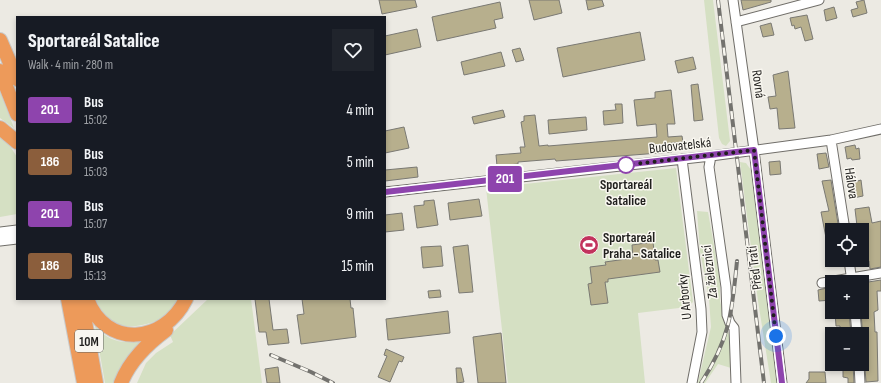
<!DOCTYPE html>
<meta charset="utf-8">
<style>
:root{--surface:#171b24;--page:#20242c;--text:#f1f3f6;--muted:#9ea1a6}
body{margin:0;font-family:"Sofia Sans Condensed",sans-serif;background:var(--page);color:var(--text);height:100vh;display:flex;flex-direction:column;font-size:15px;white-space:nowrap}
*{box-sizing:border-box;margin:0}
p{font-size:13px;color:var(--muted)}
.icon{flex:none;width:22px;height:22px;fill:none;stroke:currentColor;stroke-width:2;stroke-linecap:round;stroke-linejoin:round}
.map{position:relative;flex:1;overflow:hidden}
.side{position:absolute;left:16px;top:16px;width:370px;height:284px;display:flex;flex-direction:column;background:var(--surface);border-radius:0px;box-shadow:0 2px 6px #0003}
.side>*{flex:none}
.badge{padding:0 8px;border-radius:3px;font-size:14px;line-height:26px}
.buttons{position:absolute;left:825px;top:223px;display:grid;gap:8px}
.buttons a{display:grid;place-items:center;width:44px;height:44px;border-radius:0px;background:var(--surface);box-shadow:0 2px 6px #0003;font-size:20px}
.you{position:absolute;width:20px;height:20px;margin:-10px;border:3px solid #fff;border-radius:50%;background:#1a73e8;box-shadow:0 0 0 6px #1a73e833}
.map>.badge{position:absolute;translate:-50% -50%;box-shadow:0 0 0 2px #fff}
.round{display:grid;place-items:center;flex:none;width:42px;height:42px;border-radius:0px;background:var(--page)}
.summary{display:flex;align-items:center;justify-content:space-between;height:68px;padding:0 12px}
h1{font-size:19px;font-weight:800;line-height:30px}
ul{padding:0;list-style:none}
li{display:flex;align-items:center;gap:12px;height:52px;padding:0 12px}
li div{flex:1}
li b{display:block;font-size:15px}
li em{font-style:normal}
li .badge{min-width:44px;font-weight:700;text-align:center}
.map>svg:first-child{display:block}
.green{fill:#d5e0c3}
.building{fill:#b7af8d;stroke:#7a7973}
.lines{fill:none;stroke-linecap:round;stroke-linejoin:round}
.minor-casing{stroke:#706e69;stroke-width:11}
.highway-casing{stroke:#c9c9c9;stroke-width:16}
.minor{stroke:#fff;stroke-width:9}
.highway{stroke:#ed9a5a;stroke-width:14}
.rail-casing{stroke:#73726e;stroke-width:4}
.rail{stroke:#f9f7f0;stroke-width:2.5;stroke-dasharray:8;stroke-linecap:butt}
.line-casing{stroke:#fff;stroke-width:9}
.line{stroke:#8e44ad;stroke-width:6}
.walk{stroke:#201f1d;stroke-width:4;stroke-dasharray:0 7.2}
.stop-dot{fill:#fff;stroke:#8e44ad;stroke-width:2}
.labels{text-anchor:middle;stroke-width:3;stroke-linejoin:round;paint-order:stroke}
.shield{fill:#f9f7f0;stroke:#61605c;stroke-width:1}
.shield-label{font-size:13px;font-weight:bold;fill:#201f1d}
.street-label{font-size:14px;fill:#201f1d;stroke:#f9f7f0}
.stop-label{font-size:14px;font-weight:bold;fill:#201f1d;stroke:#f9f7f0}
.poi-label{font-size:14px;font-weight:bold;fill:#201f1d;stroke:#f9f7f0;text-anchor:start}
</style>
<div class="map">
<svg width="881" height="383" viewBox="0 0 881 383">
<rect width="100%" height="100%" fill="#eceae3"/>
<!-- green -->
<path class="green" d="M704 0H713L730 141 726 146 722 144 719 138Z
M0 92 14 128 0 118Z
M0 136 8 143 17 157V214L0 217Z
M740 162 746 163 751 170 778 383H771L758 301Z
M676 168 693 302 687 307 638 313 645 383H508L486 188Z
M697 211 708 212 720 279V301L733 350 731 368 718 364 705 383H698V382L711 327 709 299 700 251Z
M95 299H180C174 306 168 314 160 319 155 322 148 324 142 325 119 330 105 320 95 299Z
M208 299H251L262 383H137L146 363 156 353 173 342 170 335Z
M95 326C110 343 124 344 145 340L115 383H105Z"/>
<!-- building -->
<path class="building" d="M379 0H415L417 7 382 14Z
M529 0H559L562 13 534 20Z
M586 0H602L604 6 588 10Z
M741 0H771V2L743 10Z
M864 0 867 13 853 17 851 10 858 8 856 2Z
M500 2 503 18 494 20 496 28 437 41 432 17Z
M834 7 837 18 826 21 824 10Z
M807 15 813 39 805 41 801 27 795 29 794 25 792 26 790 18Z
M771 23 774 35 763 37 760 26Z
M417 29 421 47 385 55V36Z
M640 32 645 60 563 77 557 48Z
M520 48 524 60 516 62 512 50Z
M501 52 505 66 464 75 461 62Z
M693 57 696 69 678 73 675 61Z
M788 71 795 128 779 129 777 108 770 109 768 97 776 96 773 75Z
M698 84 703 120 694 121 691 85Z
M671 90 675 124H667L668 137 682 136 683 142 671 143 672 152 556 161 555 159 518 162V164L497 166 496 155 521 153 520 147H525L521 122 524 121V116L535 115 539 146 548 145V146L657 137 656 124 637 126 634 100 655 98V92Z
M615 104H622L623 123 604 125 603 111 616 110Z
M503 110 505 117 474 124 472 117Z
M586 117 587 130 549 134 548 120Z
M404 127 409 148 385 153V131Z
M855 145 856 149 859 148 860 159 852 160 851 158 847 159 845 147Z
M826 153 829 167 819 169 817 154Z
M780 161 781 174 770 175 769 162Z
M417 167 418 177 385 181V170Z
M831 180 839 230H832V248H828L821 212 829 211 822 181Z
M861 180 863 196 853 198 851 183Z
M479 199 482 216 450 220 448 203Z
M434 200 438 225 417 228 414 206 424 205V201Z
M869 207 872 223 881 221V267L870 269 869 261 862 262V226H857L855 209Z
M402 213 404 230 385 232V215Z
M653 242 655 260H658L660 272 608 279V282H605L608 303 591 305 588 284 592 283 590 267 606 265 605 262 633 258 632 245Z
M468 245 473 292 459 293 453 247Z
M441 246 443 266 423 268 421 247Z
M881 280V291H877L878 310 874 312 875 332H877L878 381 866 382 861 312 862 283Z
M832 287V300L819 301 818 290Z
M440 290 441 297 429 298 428 291Z
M255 299H269L273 330 287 329 289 343 268 345 266 332H259Z
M302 299H350L351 308H353L356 337 301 344 297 315 304 314Z
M448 311 450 333 388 340 386 319Z
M835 312H849L851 334H840V326H836Z
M501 333 506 383H478L473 337Z
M386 349 404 357 402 362 399 361 390 382 378 377 387 356 384 355Z
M843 364H853L854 383H848V378L843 377Z
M278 367 280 383H267L265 369Z
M456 368H461L464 382 457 383Z
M809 372H825L826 383H806L809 379Z"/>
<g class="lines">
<defs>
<path id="minor" d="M733 0 754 150 782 383
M736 22 819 0
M831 140 845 230
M711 156 709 167 726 287 727 315 730 323 734 328 736 383
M682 159 701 309 702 332 692 383
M385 192 711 156 831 140 881 129
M0 232 17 230
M0 241 17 239
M849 260 852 282
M822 283 881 273
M855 312 857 334
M859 364 860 383"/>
<path id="highway" d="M0 40 17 79
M0 71 17 114
M0 128 17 142
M68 299 84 383
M81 299 96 383
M87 299C106 349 164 344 186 299
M121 383C130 360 147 344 166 330"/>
</defs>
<!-- minor casing -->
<use href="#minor" class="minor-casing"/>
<!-- highway casing -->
<use href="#highway" class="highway-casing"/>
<!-- minor -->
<use href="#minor" class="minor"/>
<!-- highway -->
<use href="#highway" class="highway"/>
<defs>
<path id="rail" d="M718 0 764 383
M271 355 311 372 333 383
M701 383C730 339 732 312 737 261"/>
</defs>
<!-- rail casing -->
<use href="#rail" class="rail-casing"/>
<!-- rail -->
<use href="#rail" class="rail"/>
</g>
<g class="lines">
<defs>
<path id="line" d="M385 192 754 150 782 383"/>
</defs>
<!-- line casing -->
<use href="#line" class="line-casing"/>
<!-- line -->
<use href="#line" class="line"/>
<!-- walk -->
<path class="walk" d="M626 165 754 150 776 336"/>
</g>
<!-- icons -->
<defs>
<symbol id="stadium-disc" viewBox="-11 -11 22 22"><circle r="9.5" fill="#c2335d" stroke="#f9f7f0"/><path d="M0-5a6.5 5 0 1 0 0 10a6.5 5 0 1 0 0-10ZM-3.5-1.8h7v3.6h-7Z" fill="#fff"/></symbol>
</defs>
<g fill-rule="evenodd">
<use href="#stadium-disc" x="578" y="234" width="22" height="22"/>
</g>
<!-- markers -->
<circle class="stop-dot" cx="626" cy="165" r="8"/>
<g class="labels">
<!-- shield labels -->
<rect class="shield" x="75" y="330" width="28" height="22" rx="3"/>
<g class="shield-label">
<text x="89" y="346">10M</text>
</g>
<!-- street labels -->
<g class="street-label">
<text transform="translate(759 84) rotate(82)" y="5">Rovná</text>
<text transform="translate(680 145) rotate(-6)" y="5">Budovatelská</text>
<text transform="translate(852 183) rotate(82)" y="5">Hálova</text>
<text transform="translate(754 268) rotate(-97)" y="5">Před Tratí</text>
<text transform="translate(709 272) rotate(-97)" y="5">Za železnicí</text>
<text transform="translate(684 297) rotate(-96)" y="5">U Arborky</text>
</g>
<!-- stop labels -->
<g class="stop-label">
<text x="626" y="189">Sportareál<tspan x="626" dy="16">Satalice</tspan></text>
</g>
<!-- poi labels -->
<g class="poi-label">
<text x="603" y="242">Sportareál<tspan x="603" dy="16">Praha - Satalice</tspan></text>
</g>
</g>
</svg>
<div class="buttons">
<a><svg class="icon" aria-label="locate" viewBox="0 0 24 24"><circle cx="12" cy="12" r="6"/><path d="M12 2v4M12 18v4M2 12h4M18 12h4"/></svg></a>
<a>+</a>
<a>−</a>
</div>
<div class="you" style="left:776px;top:336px"></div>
<b class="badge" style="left:505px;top:179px;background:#8e44ad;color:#fff">201</b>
<section class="side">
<div class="summary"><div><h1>Sportareál Satalice</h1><p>Walk · 4 min · 280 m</p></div><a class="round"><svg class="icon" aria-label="heart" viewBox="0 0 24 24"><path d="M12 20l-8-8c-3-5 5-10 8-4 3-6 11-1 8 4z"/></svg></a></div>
<ul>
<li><span class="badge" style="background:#8e44ad;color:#fff">201</span><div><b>Bus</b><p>15:02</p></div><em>4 min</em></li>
<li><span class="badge" style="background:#8b5e3c;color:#fff">186</span><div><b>Bus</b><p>15:03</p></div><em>5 min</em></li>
<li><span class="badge" style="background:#8e44ad;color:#fff">201</span><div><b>Bus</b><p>15:07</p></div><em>9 min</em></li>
<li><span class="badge" style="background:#8b5e3c;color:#fff">186</span><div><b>Bus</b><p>15:13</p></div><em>15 min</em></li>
</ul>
</section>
</div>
